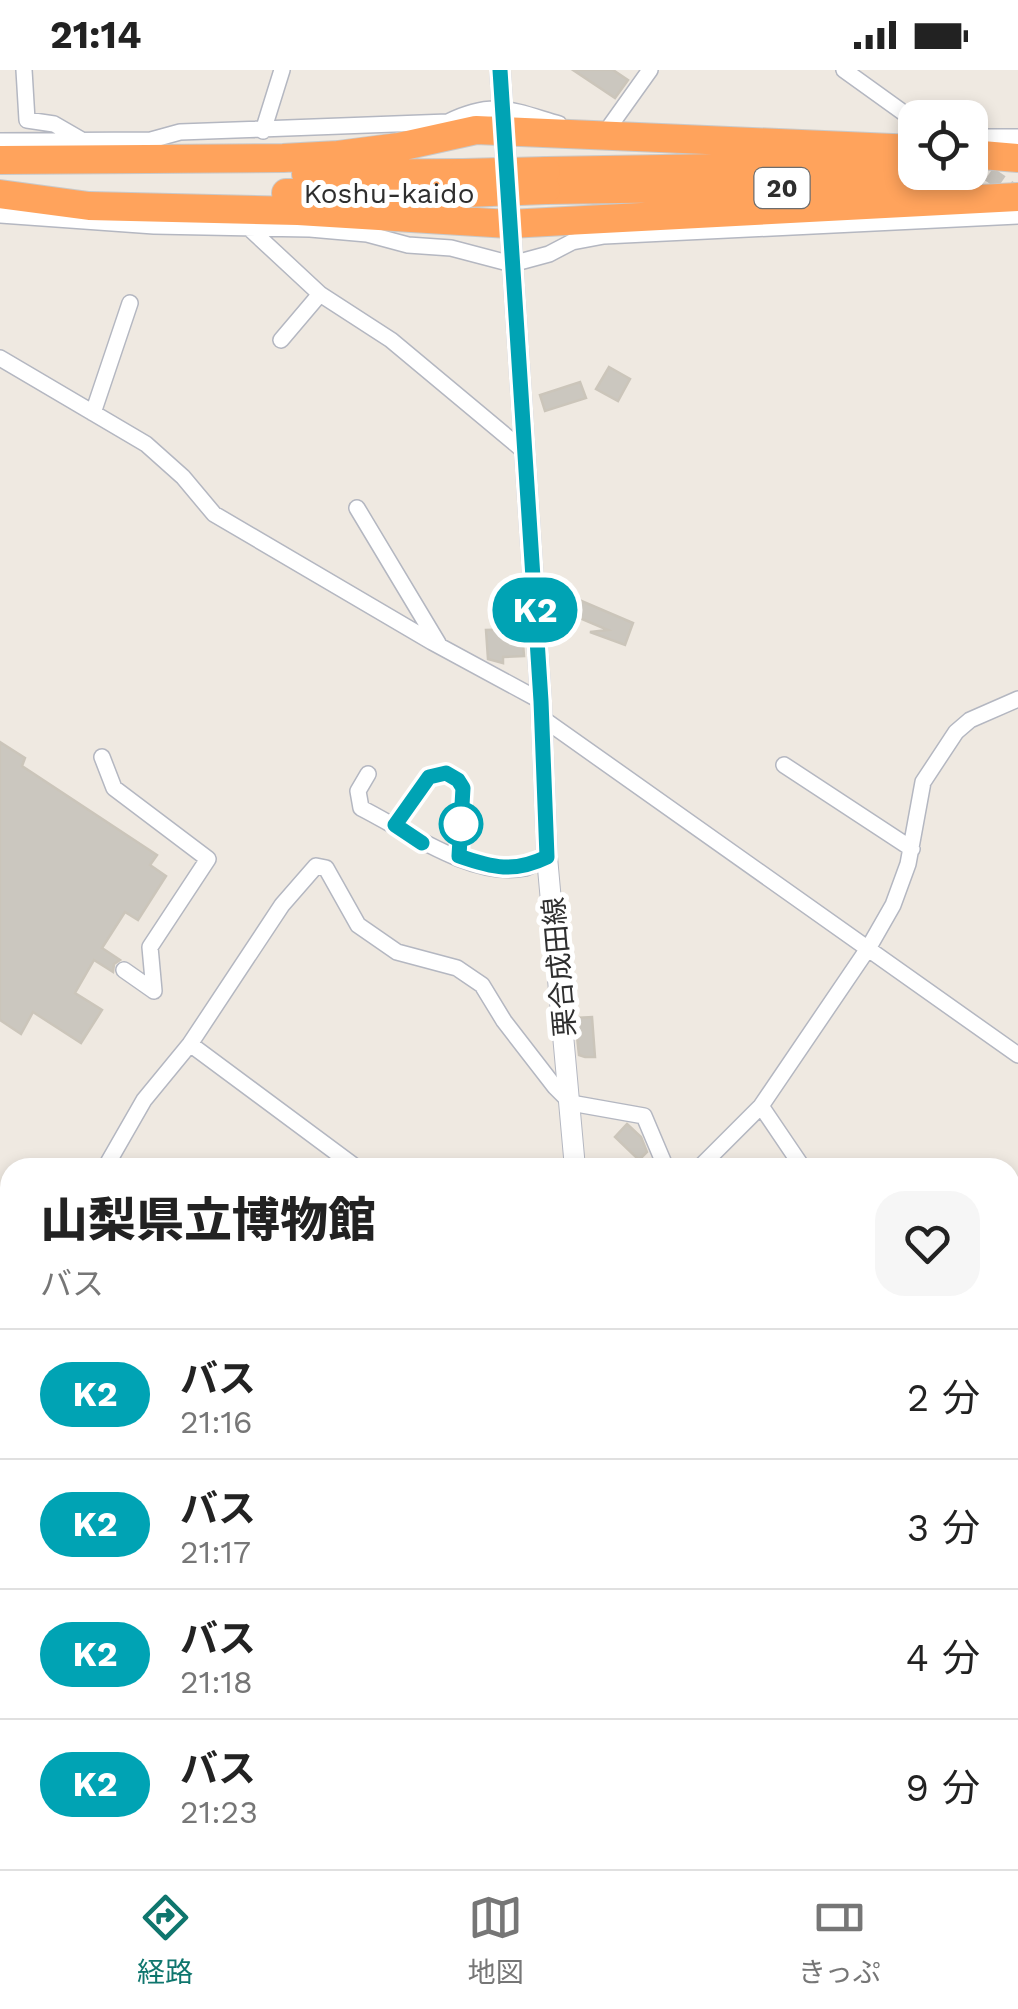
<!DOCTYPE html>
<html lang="ja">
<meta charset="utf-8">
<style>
:root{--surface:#fff;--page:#f6f6f6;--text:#222;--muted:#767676;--line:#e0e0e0;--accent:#0f766e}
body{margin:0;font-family:"Work Sans","Noto Sans JP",sans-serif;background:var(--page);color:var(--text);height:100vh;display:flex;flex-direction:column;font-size:38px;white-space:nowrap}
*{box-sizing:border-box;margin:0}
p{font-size:32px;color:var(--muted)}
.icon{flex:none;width:55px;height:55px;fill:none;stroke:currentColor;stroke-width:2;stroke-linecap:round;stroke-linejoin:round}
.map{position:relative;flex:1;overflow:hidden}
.sheet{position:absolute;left:0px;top:1088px;width:1020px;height:712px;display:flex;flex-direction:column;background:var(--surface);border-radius:30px 30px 0 0;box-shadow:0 5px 15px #0003}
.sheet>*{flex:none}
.badge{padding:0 20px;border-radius:32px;font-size:35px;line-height:65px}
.controls{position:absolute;left:898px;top:30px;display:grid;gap:20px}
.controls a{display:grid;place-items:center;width:90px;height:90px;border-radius:20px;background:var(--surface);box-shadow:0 5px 15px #0003;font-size:50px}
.map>.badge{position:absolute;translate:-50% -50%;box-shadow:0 0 0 5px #fff}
.round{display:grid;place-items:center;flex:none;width:105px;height:105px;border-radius:30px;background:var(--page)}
.headline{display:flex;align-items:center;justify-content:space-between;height:170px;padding:0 40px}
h1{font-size:48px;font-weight:800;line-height:75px}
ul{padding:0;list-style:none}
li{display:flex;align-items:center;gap:30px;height:130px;padding:0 40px;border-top:2px solid var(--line)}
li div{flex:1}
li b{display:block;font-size:38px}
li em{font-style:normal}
li .badge{min-width:110px;font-weight:700;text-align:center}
.status{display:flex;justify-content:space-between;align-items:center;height:70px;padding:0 50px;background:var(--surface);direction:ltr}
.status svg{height:28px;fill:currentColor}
.tabs{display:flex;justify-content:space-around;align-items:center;height:140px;border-top:2px solid var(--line);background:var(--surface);font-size:28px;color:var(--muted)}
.tabs a{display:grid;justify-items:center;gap:5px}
.tabs .current{color:var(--accent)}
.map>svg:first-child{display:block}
.building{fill:#cbc7bf;stroke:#cbc5ba;stroke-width:2.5}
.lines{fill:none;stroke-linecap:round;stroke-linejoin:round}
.street-tunnel{stroke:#c8c4bd;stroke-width:15;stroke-dasharray:15 8;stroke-linecap:butt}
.street-casing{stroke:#b4b7c1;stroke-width:18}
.secondary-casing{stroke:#b4b7c1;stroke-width:22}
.highway-casing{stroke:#c9c9c9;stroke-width:30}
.street{stroke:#fff;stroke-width:15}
.secondary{stroke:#fff;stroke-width:20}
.highway{stroke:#ffa35c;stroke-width:28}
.highway-bridge-casing{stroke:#c9c9c9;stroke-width:30;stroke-linecap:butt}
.highway-bridge{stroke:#ffa35c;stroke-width:28}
.line-casing{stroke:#fff;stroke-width:22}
.line{stroke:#00a3b4;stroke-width:15}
.stop-dot{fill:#fff;stroke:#00a3b4;stroke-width:5}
.labels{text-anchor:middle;stroke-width:10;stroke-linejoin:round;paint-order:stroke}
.shield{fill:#fff;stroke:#6d6d6d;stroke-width:2.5}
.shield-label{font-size:25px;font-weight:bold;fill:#2e2e2e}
.street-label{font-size:28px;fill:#2e2e2e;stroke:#fff}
</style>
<div class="status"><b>21:14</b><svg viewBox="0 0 49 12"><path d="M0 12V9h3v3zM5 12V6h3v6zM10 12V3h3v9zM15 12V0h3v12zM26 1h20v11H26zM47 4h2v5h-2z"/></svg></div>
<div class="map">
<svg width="1018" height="1799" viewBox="0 0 1018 1799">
<rect width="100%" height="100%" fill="#efe9e1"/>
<!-- building -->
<path class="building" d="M573 0H613L628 10 615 28Z
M609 297 630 309 618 331 596 319Z
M580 312 586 328 545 341 540 325Z
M551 518 633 553 625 575 590 562 608 560 549 535Z
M522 559 524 586 503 587V593L488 589 486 560Z
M0 672 25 688 22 696 157 785 150 795 166 806 138 850 125 842 102 878 120 890 114 894 113 902 94 890 75 923 102 940 81 973 33 942 21 964 0 950Z
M592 947 595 987H585L579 985 575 948Z
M627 1054 641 1067 647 1082 639 1090 615 1067Z"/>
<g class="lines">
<!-- street-tunnel -->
<path class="street-tunnel" d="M970 91 1018 124"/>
<defs>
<path id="street" d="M24 0 27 50 54 54 80 69
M844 0 915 51
M610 56 650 0
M263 61 282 0
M970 67H1018
M0 71 151 70 180 62 448 52C494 29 514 41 559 54
M0 145 154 156 310 159 367 164 408 175 451 178 512 194 549 184 572 172 604 166 1018 146
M249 158 320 224 281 270
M320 224 391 270 524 381
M0 288 146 374 183 407 214 444 432 572 541 631
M93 343 130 233
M357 438 438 573
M542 648 1018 985
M102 687 114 718 208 789 150 877 154 921
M784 695 912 779
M368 704 358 721 361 738C405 760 473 809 525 798 532 796 541 790 547 787
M395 755 429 707 446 703 458 710 463 718 459 786
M124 900 154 921
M190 974 357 1098
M761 1036 803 1098
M105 1098 144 1030 190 974 282 835 316 796 326 798 358 855 397 882 457 898 482 915 504 951 555 1017 571 1033 644 1046 666 1098
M699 1098 761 1036 869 877 893 835 908 794 923 712 956 662 970 650 1018 629
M0 1164 10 1171
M0 1249 10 1234
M1010 1334 1018 1343
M0 1423 10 1430
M1010 1460 1018 1453
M1010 1487 1018 1494
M0 1731 10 1736
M90 1790 102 1799
M629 1799 633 1790
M933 1799 938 1790"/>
<path id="secondary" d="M500 0 541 631 547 787 575 1098
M438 1799 439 1790"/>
<path id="highway" d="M970 84 1018 88
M0 90 283 88 338 85 399 77 476 60 915 79
M546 101 899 95
M306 104 463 103
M546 120 917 115
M286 123H464
M0 124 89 136 298 141 509 154 1018 127"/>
</defs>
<!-- street casing -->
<use href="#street" class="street-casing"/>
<!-- secondary casing -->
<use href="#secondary" class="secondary-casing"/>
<!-- highway casing -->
<use href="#highway" class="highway-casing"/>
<!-- street -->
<use href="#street" class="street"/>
<!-- secondary -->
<use href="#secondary" class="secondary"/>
<!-- highway -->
<use href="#highway" class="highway"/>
<defs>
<path id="highway-bridge" d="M463 103 546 101
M464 123 546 120"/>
</defs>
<!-- highway-bridge casing -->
<use href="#highway-bridge" class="highway-bridge-casing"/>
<!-- highway-bridge -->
<use href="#highway-bridge" class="highway-bridge"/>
</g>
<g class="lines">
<defs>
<path id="line" d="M422 773 395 755 429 707 446 703 458 710 463 718 459 786C493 798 514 803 547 787L541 631 500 0"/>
</defs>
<!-- line casing -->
<use href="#line" class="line-casing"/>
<!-- line -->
<use href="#line" class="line"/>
</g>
<!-- markers -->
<circle class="stop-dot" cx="461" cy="754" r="20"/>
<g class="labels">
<!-- shield labels -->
<rect class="shield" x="754.5" y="98" width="55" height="40" rx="8"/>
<g class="shield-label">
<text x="782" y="127">20</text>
</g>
<!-- street labels -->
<g class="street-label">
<text x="389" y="133">Koshu-kaido</text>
<text transform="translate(559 897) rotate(-95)" y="10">栗合成田線</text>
</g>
</g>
</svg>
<div class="controls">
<a><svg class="icon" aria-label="locate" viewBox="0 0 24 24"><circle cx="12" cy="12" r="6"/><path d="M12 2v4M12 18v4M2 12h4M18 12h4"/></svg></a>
</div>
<b class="badge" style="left:535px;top:540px;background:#00a3b4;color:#fff">K2</b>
<section class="sheet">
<div class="headline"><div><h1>山梨県立博物館</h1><p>バス</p></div><a class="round"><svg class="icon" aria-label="heart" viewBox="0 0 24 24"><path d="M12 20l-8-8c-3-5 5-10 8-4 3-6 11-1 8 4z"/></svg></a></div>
<ul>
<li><span class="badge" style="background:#00a3b4;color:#fff">K2</span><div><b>バス</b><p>21:16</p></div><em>2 分</em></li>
<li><span class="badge" style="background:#00a3b4;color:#fff">K2</span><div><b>バス</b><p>21:17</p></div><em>3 分</em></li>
<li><span class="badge" style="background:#00a3b4;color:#fff">K2</span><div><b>バス</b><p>21:18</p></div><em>4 分</em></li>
<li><span class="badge" style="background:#00a3b4;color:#fff">K2</span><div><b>バス</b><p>21:23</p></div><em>9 分</em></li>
</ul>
</section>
</div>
<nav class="tabs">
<a class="current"><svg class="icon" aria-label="directions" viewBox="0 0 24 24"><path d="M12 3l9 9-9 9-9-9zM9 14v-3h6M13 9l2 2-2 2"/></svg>経路</a>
<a><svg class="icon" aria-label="map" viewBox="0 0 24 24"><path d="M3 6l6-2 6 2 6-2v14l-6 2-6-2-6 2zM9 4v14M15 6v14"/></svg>地図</a>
<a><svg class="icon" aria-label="tickets" viewBox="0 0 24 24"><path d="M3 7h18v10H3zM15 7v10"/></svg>きっぷ</a>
</nav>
